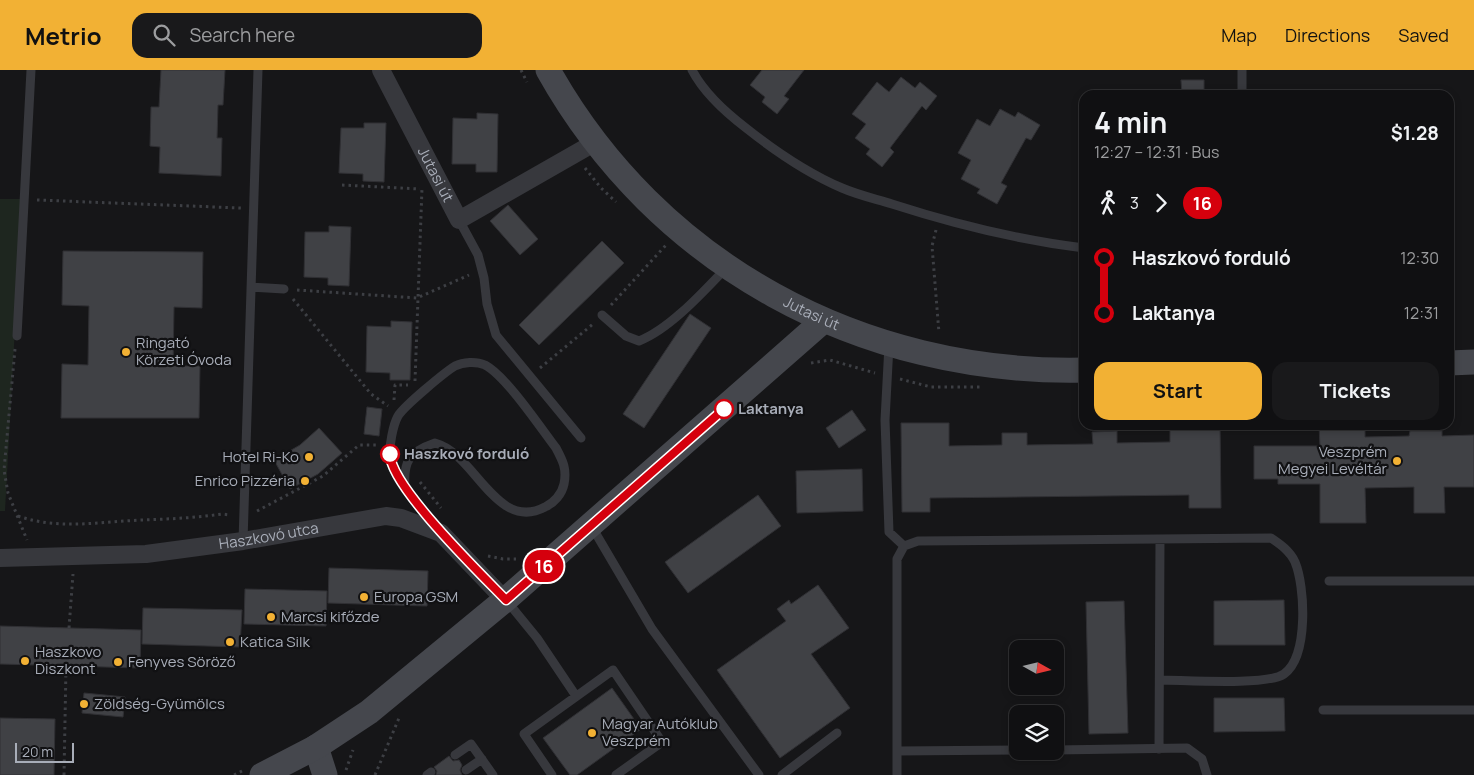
<!DOCTYPE html>
<meta charset="utf-8">
<style>
:root{--surface:#101012;--page:#19191b;--text:#f1f3f6;--muted:#9c9d9f;--line:#303032;--accent:#f2b134}
body{margin:0;font-family:Manrope,sans-serif;background:var(--page);color:var(--text);height:100vh;display:flex;flex-direction:column;font-size:19px;white-space:nowrap}
*{box-sizing:border-box;margin:0}
p{font-size:16px;color:var(--muted)}
.icon{flex:none;width:28px;height:28px;fill:none;stroke:currentColor;stroke-width:2;stroke-linecap:round;stroke-linejoin:round}
.map{position:relative;flex:1;overflow:hidden}
.drawer{position:absolute;left:1079px;top:20px;width:375px;height:340px;display:flex;flex-direction:column;background:var(--surface);border-radius:15px;box-shadow:0 2px 8px #0003,0 0 0 1px var(--line)}
.drawer>*{flex:none}
.badge{padding:0 10px;border-radius:16px;font-size:18px;line-height:32px}
.needle{width:32px;rotate:98deg}
.fabs{position:absolute;left:1009px;top:570px;display:grid;gap:10px}
.fabs a{display:grid;place-items:center;width:55px;height:55px;border-radius:10px;background:var(--surface);box-shadow:0 2px 8px #0003,0 0 0 1px var(--line);font-size:25px}
.scale{position:absolute;left:15px;bottom:12px;width:59px;box-sizing:border-box;padding-left:5px;border:2px solid #a8adb8;border-top:0;font-size:14px;line-height:18px;white-space:nowrap;color:#a8adb8;-webkit-text-stroke:4px #111113;paint-order:stroke}
.map>.badge{position:absolute;translate:-50% -50%;box-shadow:0 0 0 2px #fff}
.legs{display:flex;align-items:center;gap:8px;height:55px;padding:0 15px;font-size:16px}
.legs p{margin-inline-start:auto}
.summary{display:flex;align-items:center;justify-content:space-between;height:85px;padding:0 15px}
h1{font-size:28px;font-weight:700;line-height:38px}
.cta{display:flex;gap:10px;margin-top:auto;padding:10px 15px}
.cta a{flex:1;height:58px;border-radius:15px;background:var(--accent);color:#111;font-size:20px;font-weight:700;line-height:58px;text-align:center}
.cta a+a{background:var(--page);color:var(--text)}
ul{padding:0 15px;list-style:none}
li{display:flex;align-items:center;gap:18px;height:55px;font-size:19px}
li i{display:grid;place-items:center;width:8px;height:100%;margin:0 6px;background:currentColor}
li i::after{content:'';width:12px;height:12px;margin:-6px;border:4px solid;border-radius:50%;background:var(--surface)}
li p{margin-inline-start:auto}
li:first-child i{background:linear-gradient(#0000 50%,currentColor 0)}
li:last-child i{background:linear-gradient(currentColor 50%,#0000 0)}
header{display:flex;align-items:center;gap:30px;box-sizing:border-box;height:70px;padding:0 25px;background:var(--accent);color:#111}
header strong{font-size:24px}
nav{display:flex;gap:28px;margin-inline-start:auto;font-size:18px}
.search{width:350px;height:45px;background:var(--page);display:flex;align-items:center;gap:12px;box-sizing:border-box;padding:0 18px;border-radius:15px;color:var(--muted);font-size:19px}
.map>svg:first-child{display:block}
.green{fill:#1e261f}
.building{fill:#404145;stroke:#303034}
.lines{fill:none;stroke-linecap:round;stroke-linejoin:round}
.path{stroke:#3d3f44;stroke-width:3;stroke-dasharray:2.5 4;stroke-linecap:butt}
.lane{stroke:#37383d;stroke-width:9}
.street{stroke:#37383d;stroke-width:18}
.secondary{stroke:#45474d;stroke-width:25}
.line-1-casing{stroke:#fff;stroke-width:11}
.line-1{stroke:#d5000d;stroke-width:8}
.poi-dot{fill:#f2b134;stroke:#111113;stroke-width:2}
.stop-1-dot{fill:#fff;stroke:#d5000d;stroke-width:2.5}
.labels{text-anchor:middle;stroke-width:4.5;stroke-linejoin:round;paint-order:stroke}
.street-label{font-size:15px;fill:#a8adb8;stroke:#111113}
.poi-label{font-size:15px;fill:#a8adb8;stroke:#111113;text-anchor:start}
.stop-label{font-size:15px;font-weight:bold;fill:#a8adb8;stroke:#111113;text-anchor:start}
</style>
<header>
<strong>Metrio</strong>
<div class="search"><svg class="icon" aria-label="search" viewBox="0 0 24 24"><circle cx="10" cy="10" r="6"/><path d="M15 15l6 6"/></svg>Search here</div>
<nav><a>Map</a><a>Directions</a><a>Saved</a></nav>
</header>
<div class="map">
<svg width="1474" height="705" viewBox="0 0 1474 705">
<rect width="100%" height="100%" fill="#161618"/>
<!-- green -->
<path class="green" d="M0 129H22L5 441H0Z"/>
<!-- building -->
<path class="building" d="M161 0H225L223 35H218L217 68H222L221 106 159 103 160 77 150 76 151 37H159Z
M762 0H804L784 26 789 29 777 44 762 32 765 27 750 15Z
M901 7 915 18 920 12 937 26 926 40 922 36 890 78 894 82 882 97 866 84 870 79 855 68 866 54 852 44 877 12 889 22Z
M1181 10H1204V25H1182Z
M1000 39 1015 47 1018 42 1040 55 1031 70 1026 68 1001 113 1007 116 997 134 977 123 980 119 961 109 971 90 958 83 977 49 990 56Z
M477 43 498 44 497 102H476V94H452L453 48 477 49Z
M364 53H386L384 112 363 111V104L339 103 341 58H364Z
M508 135 538 169 520 185 490 151Z
M329 156 351 157 349 216 328 215V208L304 207 305 162H329Z
M602 171 624 193 539 275 519 255Z
M63 181 203 182 202 238 174 237 173 296H200L199 348H61L62 294 88 295 89 236 62 235Z
M690 244 711 258 644 358 623 344Z
M391 251 412 252 410 310H390V303L366 302 367 256 391 257Z
M367 337 382 339 379 366 364 364Z
M852 340 866 360 839 378 826 358Z
M901 353H949V376L1002 375V363H1027V375L1093 374 1092 362 1117 361V373L1170 372V355H1220L1221 438H1189V425L930 428V442H902Z
M1319 355H1365V367L1409 366 1410 361H1442V366L1474 365V417H1444L1445 443H1414V417L1365 418 1366 453H1320V414H1278V409H1254V376H1320Z
M319 358 342 383 318 404 290 419 274 390 300 375Z
M862 399 863 441 797 443 796 401Z
M758 425 781 456 688 523 665 492Z
M329 498 428 501 427 536 328 533Z
M818 515 849 558 811 584 850 638 780 688 717 600 786 551 777 539 789 530 791 534Z
M245 519 327 521 326 556 244 554Z
M1284 530 1285 575H1214V531Z
M1124 531 1128 663 1089 664 1086 532Z
M143 538 242 540 240 577 142 574Z
M0 556 141 560 140 598 0 594Z
M612 618 641 659 577 705H570L543 668Z
M84 623 125 627 123 647 82 643Z
M1214 628H1284L1285 661 1214 662Z
M0 648 55 649 54 705H0Z
M449 686 453 691 459 690 462 695 460 700 462 705H436L437 701 434 697Z"/>
<g class="lines">
<!-- path -->
<path class="path" d="M521 0 527 12
M585 98 601 118 616 132
M342 115 420 119
M37 130 241 138
M936 160 932 176 939 263
M297 220 417 228 469 205
M293 229 371 324 388 336
M611 235 666 175
M15 279 4 400 8 423 27 470
M811 293 830 290 875 303
M540 298 593 254
M900 309 931 317H980
M415 311 422 118
M394 330 395 315H408
M420 412 441 438
M257 441 323 406 359 375H378
M18 446C58 460 99 452 141 450 168 449 195 448 222 444L230 445
M488 486 503 489H516
M69 558 73 504
M346 700 353 680
M64 705 66 596
M234 705 242 701
M375 705 399 648"/>
<!-- lane -->
<path class="lane" d="M692 0C704 23 725 42 746 58 775 81 807 103 842 118 858 125 876 129 892 134 954 154 1019 170 1084 178
M1242 25V0
M459 150 478 185 484 208 487 234 496 265 581 368
M251 217 284 219
M602 245 626 266 639 271C670 259 704 221 727 197
M17 266 31 0
M889 275 885 350 889 462 904 476
M405 418C403 391 409 382 435 373 475 383 496 463 545 437 554 433 562 424 564 414 567 399 563 391 556 378 540 357 506 306 485 295 476 291 463 292 455 296 445 302 404 336 398 346 393 355 389 376 390 387 392 410 423 441 438 459
M592 457 652 559 759 705
M243 471 258 0
M1329 511H1474
M506 530 537 568 576 626
M1323 640H1474
M1159 679 1160 469
M1055 680 1187 678 1202 689 1207 705
M897 681 1018 680
M455 685 471 674 493 705
M466 700 482 689
M427 705 431 702
M552 705 524 664 613 600 662 672 616 705
M782 705 837 663
M897 705V489L904 476 918 471 1271 468C1280 474 1290 481 1295 492 1305 516 1309 586 1284 604 1267 616 1184 610 1160 610"/>
<!-- street -->
<g class="street">
<path id="s1" d="M381 0 459 150 594 73"/>
<path id="s2" d="M0 488 146 484 243 471 386 446 401 448 441 463 505 530"/>
</g>
<!-- secondary -->
<g class="secondary">
<path id="s3" d="M548 0C657 195 862 305 1084 300"/>
<path d="M1449 293 1474 292"/>
<path d="M316 677 325 705"/>
<path d="M262 705 316 677 369 642 505 530 823 251"/>
</g>
</g>
<g class="lines">
<defs>
<path id="line-1" d="M390 384C390 416 481 504 506 530L724 339"/>
</defs>
<!-- line-1 casing -->
<use href="#line-1" class="line-1-casing"/>
<!-- line-1 -->
<use href="#line-1" class="line-1"/>
</g>
<!-- markers -->
<g class="poi-dot">
<circle cx="126" cy="282" r="5"/>
<circle cx="309" cy="387" r="5"/>
<circle cx="1397" cy="391" r="5"/>
<circle cx="305" cy="411" r="5"/>
<circle cx="364" cy="527" r="5"/>
<circle cx="271" cy="547" r="5"/>
<circle cx="230" cy="572" r="5"/>
<circle cx="25" cy="591" r="5"/>
<circle cx="118" cy="592" r="5"/>
<circle cx="84" cy="634" r="5"/>
<circle cx="592" cy="663" r="5"/>
</g>
<g class="stop-1-dot">
<circle cx="724" cy="339" r="9"/>
<circle cx="390" cy="384" r="9"/>
</g>
<g class="labels">
<!-- street labels -->
<g class="street-label">
<text dy="5" stroke="none"><textPath href="#s1" startOffset="118">Jutasi út</textPath></text>
<text dy="5" stroke="none"><textPath href="#s3" startOffset="365">Jutasi út</textPath></text>
<text dy="5" stroke="none"><textPath href="#s2" startOffset="270">Haszkovó utca</textPath></text>
</g>
<!-- poi labels -->
<g class="poi-label">
<text x="136" y="278">Ringató<tspan x="136" dy="17">Körzeti Óvoda</tspan></text>
<text x="1387" y="387" text-anchor="end">Veszprém<tspan x="1387" dy="17">Megyei Levéltár</tspan></text>
<text x="299" y="392" text-anchor="end">Hotel Ri-Ko</text>
<text x="295" y="416" text-anchor="end">Enrico Pizzéria</text>
<text x="374" y="532">Europa GSM</text>
<text x="281" y="552">Marcsi kifőzde</text>
<text x="240" y="577">Katica Silk</text>
<text x="35" y="587">Haszkovo<tspan x="35" dy="17">Diszkont</tspan></text>
<text x="128" y="597">Fenyves Söröző</text>
<text x="94" y="639">Zöldség-Gyümölcs</text>
<text x="602" y="659">Magyar Autóklub<tspan x="602" dy="17">Veszprém</tspan></text>
</g>
<!-- stop labels -->
<g class="stop-label">
<text x="738" y="344">Laktanya</text>
<text x="404" y="389">Haszkovó forduló</text>
</g>
</g>
</svg>
<div class="fabs">
<a><svg class="needle" viewBox="-14 -14 28 28"><path d="M0-13l5 13h-10z" fill="#e53935"/><path d="M0 13l5-13h-10z" fill="#9c9d9f"/></svg></a>
<a><svg class="icon" aria-label="layers" viewBox="0 0 24 24"><path d="M12 4l9 5-9 5-9-5zM3 14l9 5 9-5"/></svg></a>
</div>
<div class="scale">20 m</div>
<b class="badge" style="left:544px;top:496px;background:#d5000d;color:#fff">16</b>
<section class="drawer">
<div class="summary"><div><h1>4 min</h1><p>12:27 – 12:31 · Bus</p></div><b>$1.28</b></div>
<div class="legs"><svg class="icon" aria-label="walk" viewBox="0 0 24 24"><circle cx="13" cy="4" r="2"/><path d="M13 8l-2 6 4 7M11 14l-3 7M7 12l3-4h3l4 4"/></svg>3<svg class="icon" aria-label="forward" viewBox="0 0 24 24"><path d="M9 5l7 7-7 7"/></svg><b class="badge" style="background:#d5000d;color:#fff">16</b></div>
<ul>
<li><i style="color:#d5000d"></i><b>Haszkovó forduló</b><p>12:30</p></li>
<li><i style="color:#d5000d"></i><b>Laktanya</b><p>12:31</p></li>
</ul>
<div class="cta"><a>Start</a><a>Tickets</a></div>
</section>
</div>
